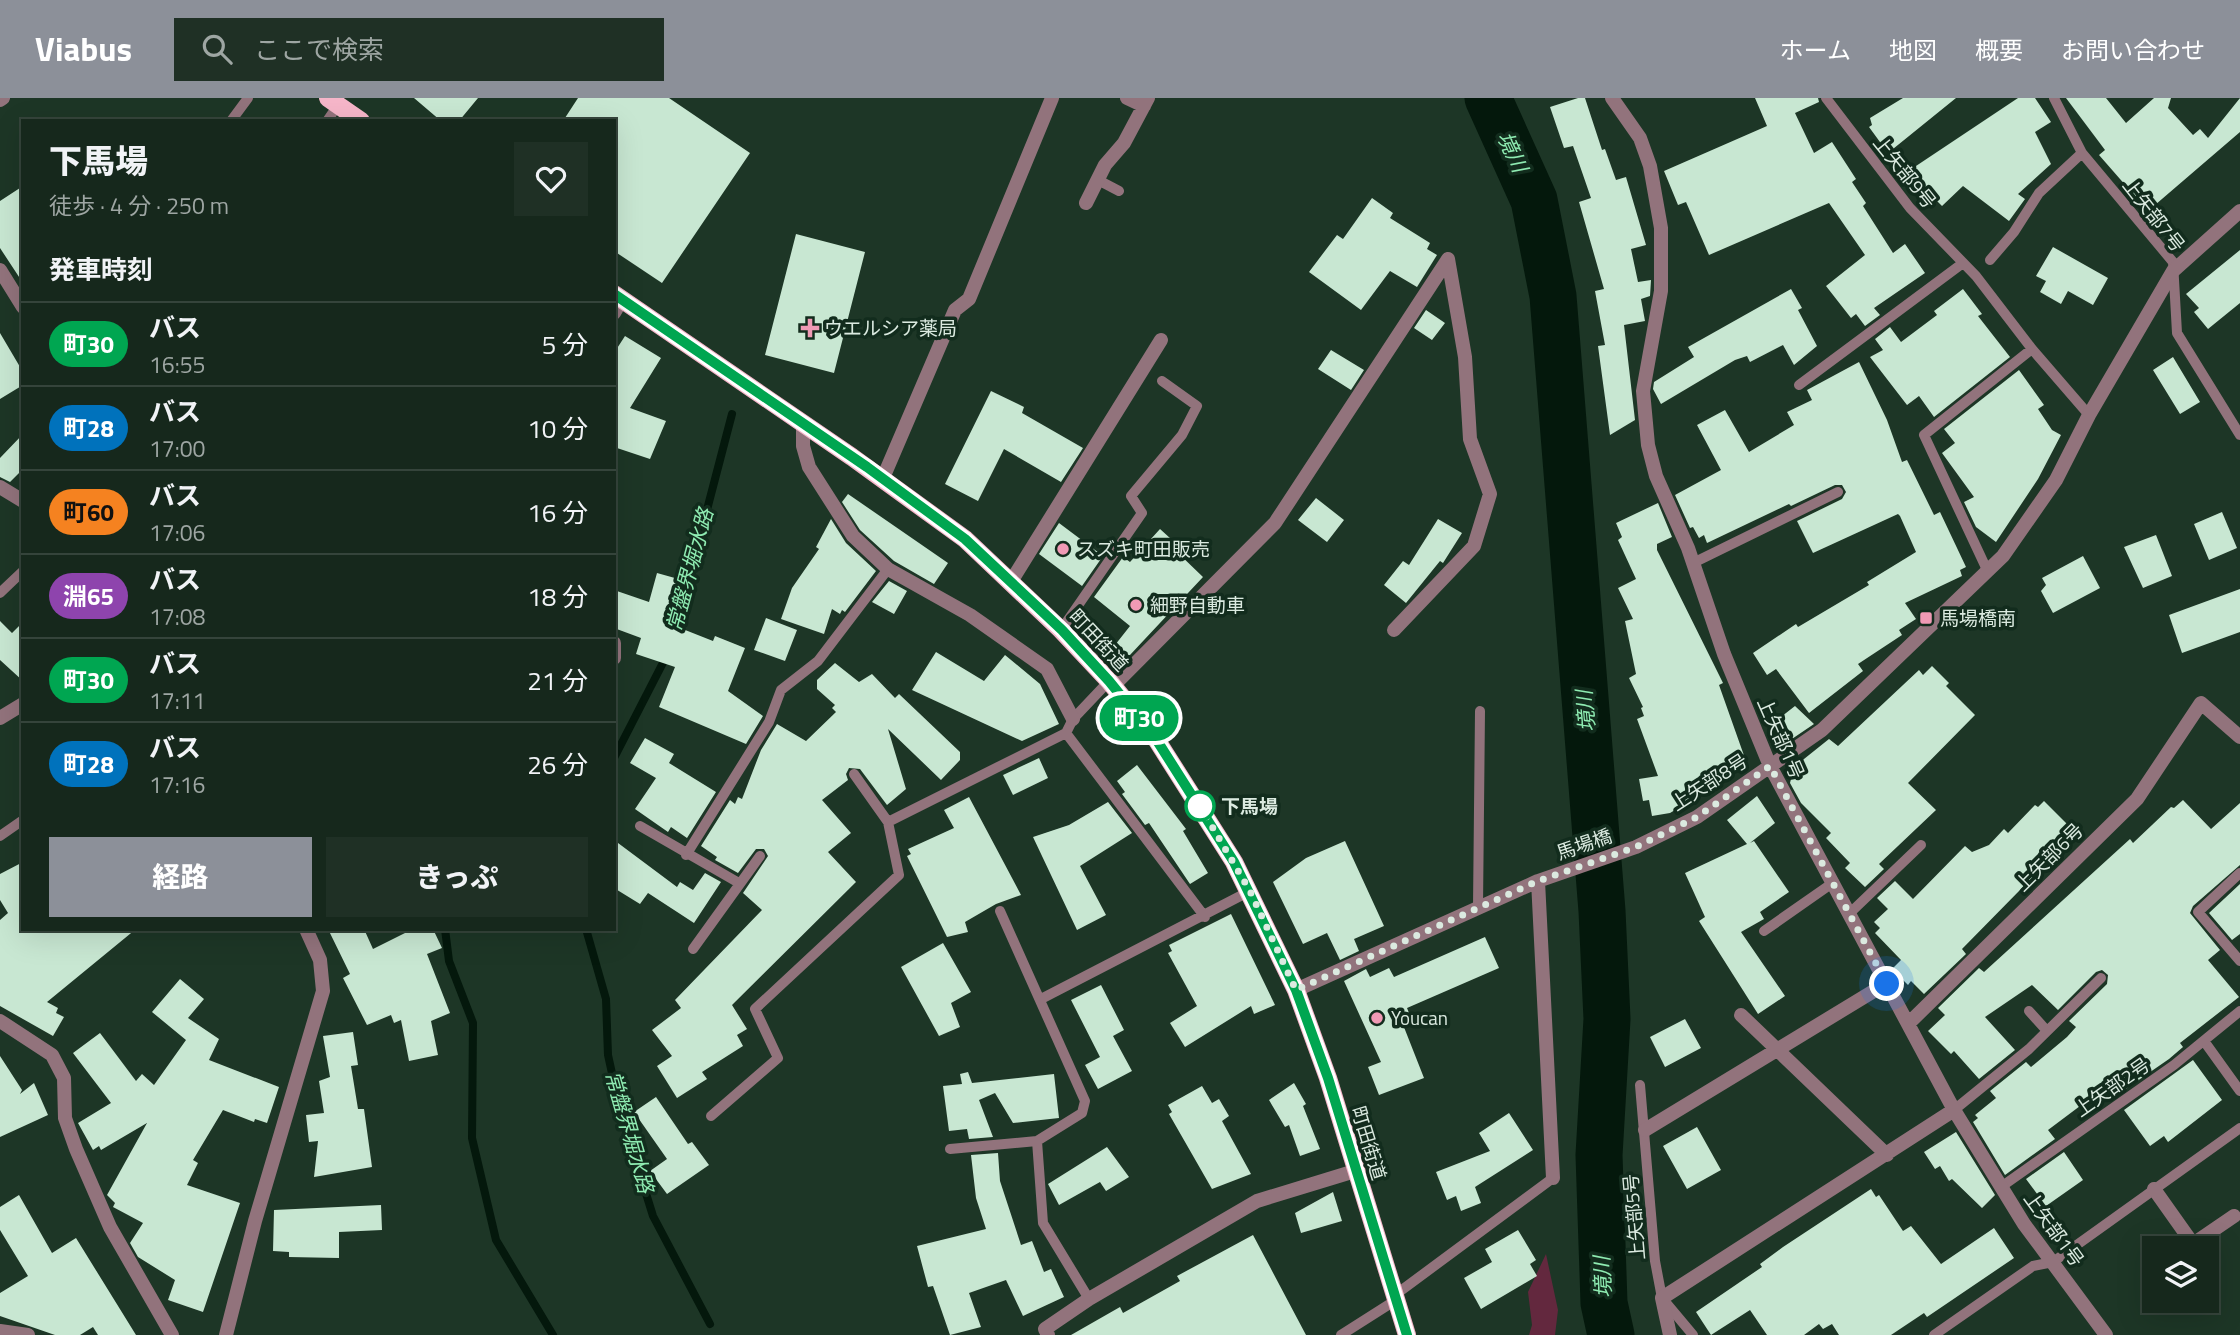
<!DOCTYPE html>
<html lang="ja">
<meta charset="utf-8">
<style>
:root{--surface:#16281c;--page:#1f3025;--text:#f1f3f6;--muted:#9ea6a3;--line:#35443b;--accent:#8c9099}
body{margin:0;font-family:"Titillium Web","Noto Sans JP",sans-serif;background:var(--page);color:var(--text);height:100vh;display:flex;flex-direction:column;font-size:26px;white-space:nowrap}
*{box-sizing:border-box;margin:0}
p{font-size:23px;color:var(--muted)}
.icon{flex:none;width:38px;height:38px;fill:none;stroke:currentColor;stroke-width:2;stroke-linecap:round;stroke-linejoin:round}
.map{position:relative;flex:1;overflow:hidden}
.panel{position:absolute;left:21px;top:21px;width:595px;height:812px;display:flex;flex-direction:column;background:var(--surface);border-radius:0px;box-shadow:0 7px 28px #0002,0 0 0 2px var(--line)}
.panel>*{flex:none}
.badge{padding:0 14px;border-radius:23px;font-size:24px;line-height:46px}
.controls{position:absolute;left:2142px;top:1138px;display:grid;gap:14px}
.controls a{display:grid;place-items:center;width:77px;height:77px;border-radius:0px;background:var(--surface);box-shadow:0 7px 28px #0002,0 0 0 2px var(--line);font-size:35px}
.you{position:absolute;width:35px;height:35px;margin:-18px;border:5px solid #fff;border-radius:50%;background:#1a73e8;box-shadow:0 0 0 10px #1a73e833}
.map>.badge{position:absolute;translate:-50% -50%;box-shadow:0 0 0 4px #fff}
h2{padding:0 28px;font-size:26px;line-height:63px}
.round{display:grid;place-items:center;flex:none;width:74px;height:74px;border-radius:0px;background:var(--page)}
.headline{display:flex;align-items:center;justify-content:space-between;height:119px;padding:0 28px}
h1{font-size:33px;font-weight:800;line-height:52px}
.primary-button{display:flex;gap:14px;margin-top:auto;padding:14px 28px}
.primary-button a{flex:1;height:80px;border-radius:0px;background:var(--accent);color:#fff;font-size:28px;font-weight:800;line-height:80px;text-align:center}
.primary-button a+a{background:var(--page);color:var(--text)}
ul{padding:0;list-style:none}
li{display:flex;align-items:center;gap:21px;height:84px;padding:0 28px;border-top:2px solid var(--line)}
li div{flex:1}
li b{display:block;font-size:26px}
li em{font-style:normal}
li .badge{min-width:77px;font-weight:700;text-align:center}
header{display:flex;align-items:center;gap:42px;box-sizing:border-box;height:98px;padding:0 35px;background:var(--accent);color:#fff}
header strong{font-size:33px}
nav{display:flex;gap:38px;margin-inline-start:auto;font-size:24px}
.search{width:490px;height:63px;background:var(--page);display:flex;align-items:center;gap:18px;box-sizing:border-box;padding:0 24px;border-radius:0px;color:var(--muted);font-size:26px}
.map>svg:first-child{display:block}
.green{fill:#63283e}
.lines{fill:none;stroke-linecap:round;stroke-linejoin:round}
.stream{stroke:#04180c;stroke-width:8}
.river{stroke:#04180c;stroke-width:47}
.building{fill:#c8e7d2}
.lane{stroke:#92737c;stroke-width:10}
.street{stroke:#92737c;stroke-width:14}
.primary{stroke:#f6b6c9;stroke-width:18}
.line-casing{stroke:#fff;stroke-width:16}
.line{stroke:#00a651;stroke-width:10}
.walk{stroke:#dbeae0;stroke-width:7;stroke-dasharray:0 12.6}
.poi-dot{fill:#f09ab5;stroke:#122c1d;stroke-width:2.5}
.stop-dot{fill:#fff;stroke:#00a651;stroke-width:3.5}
.labels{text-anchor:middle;stroke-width:7;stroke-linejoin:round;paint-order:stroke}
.street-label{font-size:19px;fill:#dbeae0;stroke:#122c1d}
.poi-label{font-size:19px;fill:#dbeae0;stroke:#122c1d;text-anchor:start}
.stop-label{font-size:19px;font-weight:bold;fill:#dbeae0;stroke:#122c1d;text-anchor:start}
.water-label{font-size:21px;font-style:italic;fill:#8fecb2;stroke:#122c1d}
</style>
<header>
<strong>Viabus</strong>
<div class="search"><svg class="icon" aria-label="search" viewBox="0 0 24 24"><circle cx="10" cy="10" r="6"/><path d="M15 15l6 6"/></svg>ここで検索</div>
<nav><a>ホーム</a><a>地図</a><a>概要</a><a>お問い合わせ</a></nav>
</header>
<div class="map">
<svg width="2240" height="1237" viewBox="0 0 2240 1237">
<rect width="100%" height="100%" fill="#1d3626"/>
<!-- green -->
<path class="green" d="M1546 1156 1558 1212 1555 1237H1529L1532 1227 1528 1194Z"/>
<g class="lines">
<!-- stream -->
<path class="stream" d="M674 538 732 316
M614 660 667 557
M445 831 449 863 473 925 472 1040 496 1142 553 1237
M586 831 606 901 608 957 620 1012 653 1118 710 1226"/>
<!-- river -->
<path class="river" d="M1488 0 1534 102 1553 198 1602 813 1607 921 1599 1057 1604 1205 1611 1237"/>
</g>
<!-- building -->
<path class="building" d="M414 0H478L459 23H441Z
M578 0H669L750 55 662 185 614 153V23H563Z
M1578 0H1585L1602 52 1605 51 1616 82 1626 79 1646 147 1631 151 1638 184 1651 182 1650 198 1641 201 1645 223 1624 227 1635 322 1610 337 1598 248 1605 247 1595 193 1604 191 1579 104 1591 100 1573 48 1564 50 1550 9Z
M1755 0H1818L1819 4 1795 15 1814 55 1832 44 1856 81 1852 84 1866 105 1863 108 1893 155 1905 146 1925 175 1874 210 1880 217 1865 228 1856 216 1851 220 1826 188 1865 157 1829 105 1709 157 1686 104 1678 107 1664 73 1767 28Z
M1903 0H1956L1888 55 1869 29 1872 27 1870 20Z
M2018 0H2035L2051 24 2035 34 2051 66 2018 96 2025 101 2009 123 1963 88 1942 108 1934 100 1926 108 1904 76Z
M2066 0H2106L2126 25 2154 0H2171L2168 10 2193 37 2200 31 2208 40 2240 0V34L2148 113 2099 57 2105 52Z
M23 88V185L0 150V103Z
M1372 100 1393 115 1390 120 1430 145 1427 151 1437 157 1417 189 1390 173 1361 212 1309 174 1337 137 1343 141Z
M796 136 865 154 834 275 765 257Z
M2053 149 2108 180 2093 207 2068 193 2061 206 2040 194 2046 183 2036 178Z
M2240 152V205L2208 231 2194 214 2199 210 2186 196Z
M1791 191 1802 210 1798 212 1817 248 1794 267 1783 247 1750 264 1747 258 1735 262 1661 306 1653 291 1654 284 1694 259 1688 249Z
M1963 191 1982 216 1978 218 2010 259 1934 319 1919 298 1907 307 1870 259 1883 252 1875 241 1890 229 1901 244 1937 217 1934 213Z
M1426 212 1445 225 1432 242 1414 230Z
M0 235 23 274V287L0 301Z
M625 238 661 260 630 310 666 323 650 361 614 349V255Z
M1331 252 1364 272 1351 292 1318 271Z
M2173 259 2200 304 2180 316 2153 272Z
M1859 264 1887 322 1902 364 1907 362 1934 417 1940 414 1966 469 1960 472 1962 478 1905 505 1916 521 1899 532 1902 537 1858 566 1863 573 1809 615 1776 571 1767 577 1753 555 1796 526 1798 529 1869 487 1867 484 1916 454 1900 418 1898 416 1813 455 1797 423 1842 401 1846 394 1842 387H1835L1791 408 1789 406 1707 445 1704 437 1699 440 1693 429 1690 430 1675 397 1721 372 1697 327 1725 312 1749 354 1794 327 1787 314 1812 302 1807 292Z
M2019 272 2044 307 2038 311 2052 332 2061 337 2038 381 1996 444 1976 429 1964 404 1974 399 1942 355 1955 345 1944 331Z
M991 293 1024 309 1022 315 1083 350 1061 384 1004 351 978 403 945 386Z
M23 336V371L10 384 0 379V360Z
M848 396 948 465 934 486 894 463 860 432 842 404Z
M1316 400 1344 422 1327 444 1298 422Z
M1658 405 1672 439 1657 446V452L1723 585 1719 587 1747 666 1694 693 1695 700 1670 715 1652 718 1649 702 1643 703 1639 681 1658 678 1637 621 1644 618 1641 610 1643 609 1629 580 1636 576 1625 523 1633 521 1618 490 1636 481 1618 442 1622 439 1616 425Z
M2222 414 2237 450 2209 462 2194 426Z
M831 421 846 445 876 473 845 514 842 512 840 516 832 511 824 536 781 521 792 490 819 451 816 449Z
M1438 421 1462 435 1443 465 1440 463 1406 505 1384 487 1403 463 1409 467Z
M1059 425 1103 458 1082 488 1039 456Z
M1160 431 1181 450 1177 454 1203 479 1115 573 1104 561 1130 528 1094 499 1123 459 1130 464Z
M2156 437 2172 478 2143 490 2124 449Z
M2083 458 2100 490 2053 515 2041 493 2046 487 2042 480Z
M657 475 682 482 670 526 713 543 715 538 745 550 728 593 763 618 746 646 659 609 675 569 636 556 641 540 614 530V492L649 504Z
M889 483 907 493 894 516 872 504Z
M2240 491V534L2182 555 2169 517Z
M766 520 797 532 785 563 754 552Z
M0 523 12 535 23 524V583L0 562Z
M936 554 984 583 1005 557 1040 586 1059 626 1022 643 912 592Z
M835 565 859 584 872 576 895 600 899 596 960 654V662L941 682 888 631 906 691 887 707 860 671 849 670 846 676 848 682 822 702 851 735 828 754 856 784 732 907 747 931 737 937 743 948 702 974 707 981 677 1000 657 968 672 958 652 932 681 910 675 902 762 812 743 795 768 758 764 751H756L738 775 715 762 717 759 701 748 730 702 735 706 738 699 742 701 761 652 777 626 806 643 836 614 832 610 835 607 817 591V582Z
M1932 568 1949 585 1946 588 1975 617 1908 685 1936 712 1879 766 1884 771 1865 789 1845 770 1850 765 1826 740 1831 735 1801 705 1790 685 1794 669 1829 641 1838 648 1919 572 1923 577Z
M1795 608 1814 626 1783 647 1768 629Z
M645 640 674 656 669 665 716 694 687 740 671 729 668 734 635 711 656 680 630 665Z
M1039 660 1048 680 1013 697 1003 677Z
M1137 667 1186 731 1183 733 1208 775 1190 786 1149 725 1145 727 1122 696 1125 694 1117 683Z
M1757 698 1775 725 1750 745 1754 743 1789 794 1760 814 1764 821 1741 834 1785 898 1758 916 1699 823 1705 819 1685 775 1747 746 1727 722Z
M969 699 1021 797 996 806 965 824 968 834 947 839 907 758 911 756 908 751 954 730 944 712Z
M2183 702 2211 731 2240 705V767L2193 808 2190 815 2220 852 2208 862 2239 899 2180 945 2183 949 2169 961 2114 999 2109 992 2090 1006 2088 1002 2048 1032 2055 1041 2005 1077 1973 1024 1978 1020 1975 1017 1996 1000 1990 993 2026 964 2031 969 2067 939 2076 929 2069 923 2107 886 2108 877 2102 872 2096 874 2058 912 2032 887 1985 919 2015 952 1979 981 1954 953 1951 956 1928 933 1945 917 1938 910 1979 870 1984 874 2130 741 2133 745 2171 709 2174 710Z
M2044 703 2076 735 1962 851 1966 856 1924 896 1911 883 1908 887 1892 871 1901 862 1875 835 1880 830 1874 824 1888 811 1877 800 1895 783 1913 801 1965 748 1972 754 1989 747 2004 731 2008 735 2035 707 2038 709Z
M1108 704 1132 735 1080 768 1106 817 1077 832 1033 739 1069 727Z
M614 742 677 789 680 784 693 792 705 775 721 784 694 825 648 795 640 806 614 790Z
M1345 743 1384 828 1354 841 1359 853 1340 862 1327 835 1303 846 1273 784 1306 760Z
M23 764V831H136L47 904 58 910 56 915 64 919 53 938 0 908V822L8 815 0 802V776Z
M2240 786V836L2232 842 2209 815Z
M1231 816 1275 907 1254 916 1251 908 1185 949 1170 925 1197 908 1168 855 1172 853 1169 847Z
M328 831H364L373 851 413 831H433L442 850 427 856 450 915 431 923 438 957 409 963 401 922 394 925 391 917 367 927 343 880 350 876Z
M1485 839 1499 870 1407 910 1409 915 1400 919 1424 980 1379 997 1368 969 1381 964 1344 883 1366 871 1370 879 1389 870 1394 879Z
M943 845 971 894 951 905 960 929 939 938 901 869Z
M180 881 204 901 188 920 219 941 209 962 279 989 267 1025 255 1021 254 1024 223 1012 193 1062 198 1065 187 1087 240 1105 203 1214 168 1202 175 1182 138 1159 130 1145 143 1125 113 1109 115 1105 107 1097 147 1025 101 1052 99 1048 93 1052 78 1025 111 1005 73 955 100 935 136 983 142 976 154 987 186 942 152 914Z
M1101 887 1124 932 1113 938 1132 973 1098 991 1085 967 1100 959 1071 902Z
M1685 921 1701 950 1665 969 1650 939Z
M353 934 358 967 351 968 358 1011H364L372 1069 314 1079 318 1043 309 1044 306 1017 324 1015 319 983 330 979 323 938Z
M0 958 22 992 20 996 34 985 48 1017 0 1039Z
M2193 962 2222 1002 2168 1044 2164 1038 2150 1048 2124 1012Z
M968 974 972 985 1054 976 1059 1020 1013 1025 995 995 979 1002 993 1039 969 1041 967 1031 949 1033 943 988 962 986 960 976Z
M1294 985 1306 1006 1303 1008 1320 1051 1300 1058 1289 1027 1285 1029 1269 1002Z
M1202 988 1212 1005 1219 1001 1229 1018 1222 1023 1251 1076 1212 1091 1169 1016 1172 1014 1168 1007Z
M656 999 688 1046 692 1044 709 1067 667 1096 650 1073 667 1061 634 1014Z
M1509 1015 1533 1052 1475 1089 1481 1105 1461 1113 1456 1098 1447 1102 1436 1074 1490 1053 1479 1035Z
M1697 1029 1721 1072 1687 1091 1663 1048Z
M1956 1034 1995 1097 1982 1110 1952 1081 1949 1083 1940 1068 1935 1071 1924 1054Z
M1107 1049 1129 1079 1106 1093 1100 1084 1059 1107 1048 1086Z
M2064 1054 2083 1082 2046 1108 2026 1081Z
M998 1055 1000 1083 1021 1147 1032 1143 1044 1174 1051 1171 1064 1199 1023 1218 1006 1182 969 1195 981 1229 950 1237 933 1188 928 1189 917 1148 986 1131 976 1100 971 1057Z
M1871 1091 1876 1099 1879 1097 1903 1133 1911 1128 1941 1166 1994 1130 2014 1160 1927 1219 1924 1215 1891 1237H1839L1832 1226 1823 1231 1819 1226 1804 1237H1767L1750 1212 1711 1237 1696 1214 1762 1169 1760 1166 1783 1149Z
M1333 1094 1342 1123 1301 1135 1295 1115Z
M19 1097 52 1155 76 1140 136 1237H98L93 1229 80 1237H55L0 1218V1195L28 1178 0 1132V1109Z
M381 1107 382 1132 339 1134V1160L289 1159V1154L273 1153 274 1112Z
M1518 1132 1536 1162 1530 1166 1537 1178 1481 1211 1464 1180 1492 1164 1485 1151Z
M1253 1137 1306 1237H1071L1120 1209 1123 1215 1180 1183 1177 1178Z"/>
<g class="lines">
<!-- lane -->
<path class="lane" d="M1826 0 1910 110 1976 178 2032 251 2089 317
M2054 0 2082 55 2173 164 2177 235 2240 337
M231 23 248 0
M327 23 338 7
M1098 82 1119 93
M1990 162 2014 134 2039 95 2082 55
M1799 287 1963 165
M1693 465 1838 394
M1988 474 1924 337 2032 251
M0 495 23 473
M1061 532 1142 415 1131 398 1182 337 1197 308 1162 283
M1109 583 1073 621 1066 635 1205 819
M854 676 888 724 1066 635
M640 728 739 785
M0 738 23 722
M686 757 769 624 781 592 818 563 888 471
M2240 775 2198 814 2240 863
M1478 809 1480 613
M1851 814 1921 747
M1764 833 1834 784
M693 851 760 758
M1041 901 1250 793
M2029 913 2047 933
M2204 943 2240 993
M1640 987 1655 1163 1662 1200 1693 1237
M1954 1012 2029 951 2101 880
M711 1018 778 960 755 911 899 777 888 724
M1037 1043 1043 1125 1089 1201
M950 1051 1037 1043 1082 1015 1085 1003 1000 813
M2001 1089 2174 967 2240 913
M1395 1197 1553 1080
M1341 1237 1396 1202
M1934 1237 2033 1168 2053 1164 2240 1030"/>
<!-- street -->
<path class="street" d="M1127 0 1144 8
M1612 0 1640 40 1650 68 1661 130V193L1643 293 1648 347 1656 378 1688 450 1724 556 1770 668 1954 1012 2024 1126 2106 1237
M0 2 3 0
M1086 105 1105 67 1124 45 1148 0
M0 172 23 209
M614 215 622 201
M803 325V348L809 369 853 438 888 471 970 517 1047 571 1073 621
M883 380 955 212 969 201 1052 0
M0 389 23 403
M1012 482 1161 242
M1394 532 1474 448 1490 396 1470 341 1465 259 1448 161
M614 545V560
M1113 588 1275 425 1448 161
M0 620 23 606
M1538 783 1553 1080
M1296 892 1538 783 1636 749 1697 719 1822 632 2003 458 2056 382 2089 317 2173 173 2240 113
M1741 917 1887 1057
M0 923 52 957 64 980 65 1020 76 1051 110 1129 172 1237
M1908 926 2137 701 2201 605 2240 639
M1645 1032 1887 885
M2154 1091 2193 1146 2234 1118
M0 1233 28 1237
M226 1237 255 1123 323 893 320 862 306 831
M1048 1237 1045 1231 1089 1201 1257 1103 1355 1073
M1670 1237 1662 1200 1954 1012"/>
<!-- primary -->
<path class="primary" d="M328 0 361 23
M614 196 852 359 965 441 1061 532 1109 583 1156 641 1234 764 1296 892 1328 980 1407 1237"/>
</g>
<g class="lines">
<defs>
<path id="line" d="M614 196 867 369 965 441 1062 532 1109 583 1156 641 1234 764 1296 892 1328 980 1407 1237"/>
</defs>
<!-- line casing -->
<use href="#line" class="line-casing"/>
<!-- line -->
<use href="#line" class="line"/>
<!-- walk -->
<path class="walk" d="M1200 708 1250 793 1296 892 1538 783 1636 749 1697 719 1770 668 1887 886"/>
</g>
<!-- markers -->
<g class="poi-dot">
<path d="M806.5 219.5h7v7h7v7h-7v7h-7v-7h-7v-7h7z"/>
<circle cx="1063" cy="451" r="7"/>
<circle cx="1136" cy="507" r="7"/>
<rect x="1919" y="513" width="14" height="14" rx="3.5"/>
<circle cx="1377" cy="920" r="7"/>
</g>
<circle class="stop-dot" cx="1200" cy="708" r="14"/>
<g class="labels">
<!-- street labels -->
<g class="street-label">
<text transform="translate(1905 74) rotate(51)" y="7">上矢部9号</text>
<text transform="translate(2154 117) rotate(52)" y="7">上矢部7号</text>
<text transform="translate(1099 542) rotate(47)" y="7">町田街道</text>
<text transform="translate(1781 640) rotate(66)" y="7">上矢部1号</text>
<text transform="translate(1709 684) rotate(-33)" y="7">上矢部8号</text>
<text transform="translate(1584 746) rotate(-19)" y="7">馬場橋</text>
<text transform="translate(2049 759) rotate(-45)" y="7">上矢部6号</text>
<text transform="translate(2112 989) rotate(-35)" y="7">上矢部2号</text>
<text transform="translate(1369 1045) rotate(73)" y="7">町田街道</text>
<text transform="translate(1634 1119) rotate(-95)" y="7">上矢部5号</text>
<text transform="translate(2054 1131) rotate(54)" y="7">上矢部1号</text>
</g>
<!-- poi labels -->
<g class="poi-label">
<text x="824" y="237">ウエルシア薬局</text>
<text x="1077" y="458">スズキ町田販売</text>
<text x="1150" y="514">細野自動車</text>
<text x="1940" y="527">馬場橋南</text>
<text x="1391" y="927">Youcan</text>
</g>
<!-- stop labels -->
<g class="stop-label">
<text x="1221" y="715">下馬場</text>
</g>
<!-- water labels -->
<g class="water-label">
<text transform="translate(1512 54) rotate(65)" y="7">境川</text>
<text transform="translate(690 472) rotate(-75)" y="7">常盤界堀水路</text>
<text transform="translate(1586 613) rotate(-95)" y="7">境川</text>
<text transform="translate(629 1034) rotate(74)" y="7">常盤界堀水路</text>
<text transform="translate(1603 1179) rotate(-93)" y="7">境川</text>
</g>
</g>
</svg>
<div class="controls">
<a><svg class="icon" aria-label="layers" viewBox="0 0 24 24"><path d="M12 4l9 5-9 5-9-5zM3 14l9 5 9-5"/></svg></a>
</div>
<div class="you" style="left:1887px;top:886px"></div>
<b class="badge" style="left:1139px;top:620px;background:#00a651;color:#fff">町30</b>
<section class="panel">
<div class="headline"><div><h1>下馬場</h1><p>徒歩 · 4 分 · 250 m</p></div><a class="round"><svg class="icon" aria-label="heart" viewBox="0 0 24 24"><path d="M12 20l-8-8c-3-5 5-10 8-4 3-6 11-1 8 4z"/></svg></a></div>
<h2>発車時刻</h2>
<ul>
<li><span class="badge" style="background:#00a651;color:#fff">町30</span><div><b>バス</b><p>16:55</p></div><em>5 分</em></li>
<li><span class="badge" style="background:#0072bc;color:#fff">町28</span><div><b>バス</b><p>17:00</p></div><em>10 分</em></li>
<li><span class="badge" style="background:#f58220;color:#111">町60</span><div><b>バス</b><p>17:06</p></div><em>16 分</em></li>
<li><span class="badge" style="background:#8e44ad;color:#fff">淵65</span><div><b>バス</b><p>17:08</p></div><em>18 分</em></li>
<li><span class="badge" style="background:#00a651;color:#fff">町30</span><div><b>バス</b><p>17:11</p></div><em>21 分</em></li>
<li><span class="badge" style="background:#0072bc;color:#fff">町28</span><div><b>バス</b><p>17:16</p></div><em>26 分</em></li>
</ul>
<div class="primary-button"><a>経路</a><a>きっぷ</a></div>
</section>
</div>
